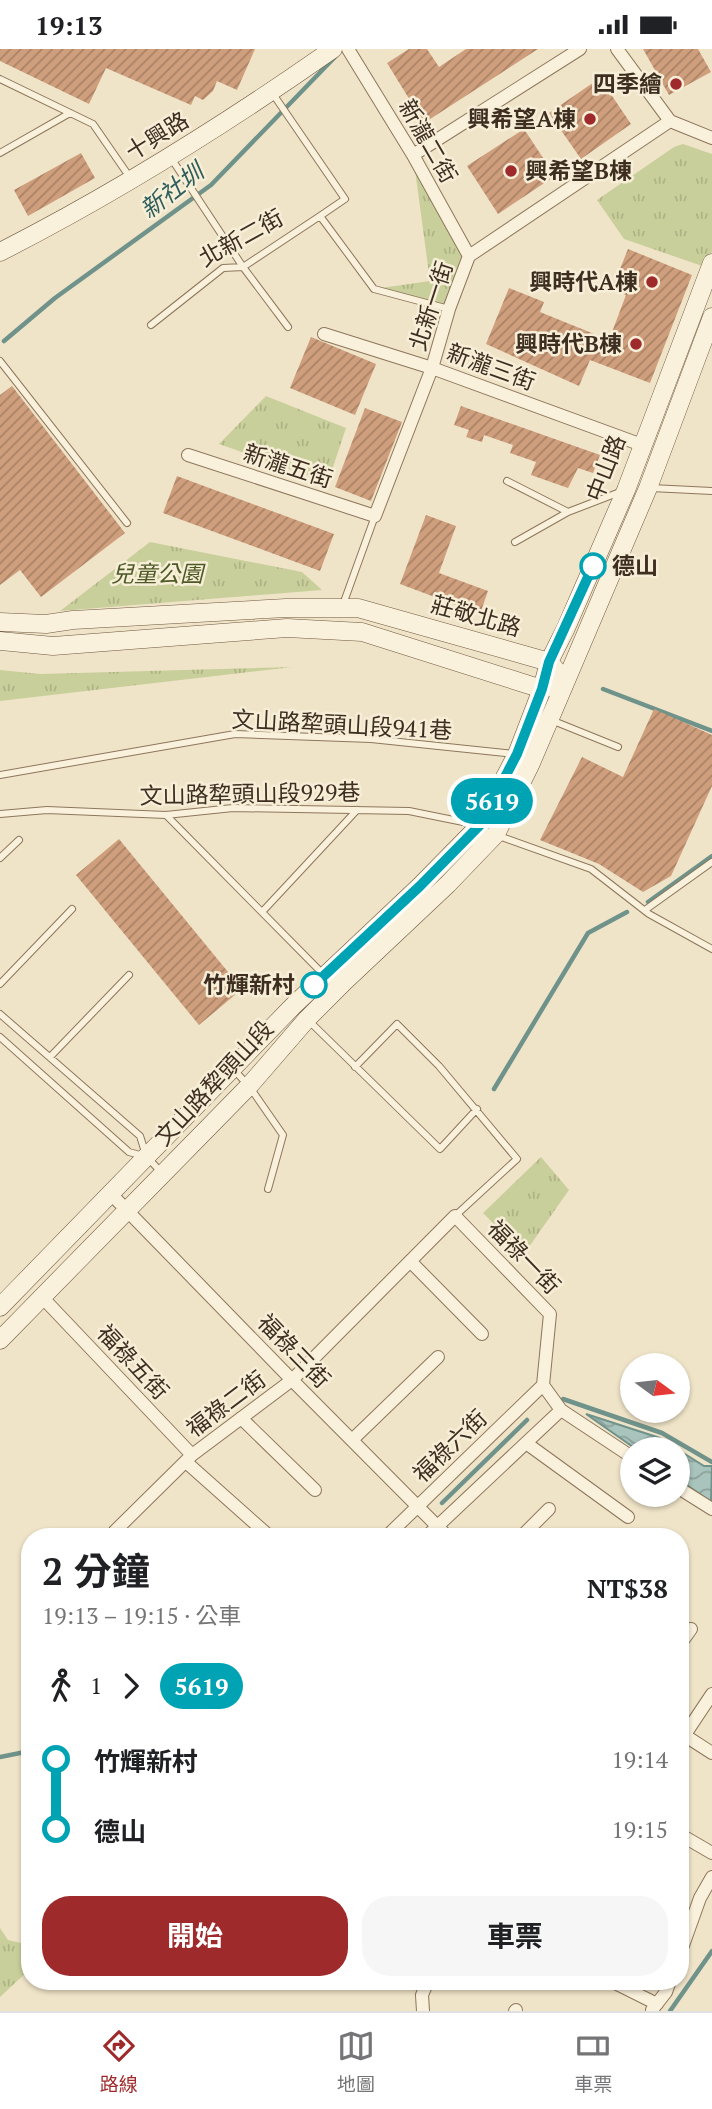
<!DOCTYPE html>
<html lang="zh-TW">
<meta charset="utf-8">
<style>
:root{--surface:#fff;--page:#f6f6f6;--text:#202124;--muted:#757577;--line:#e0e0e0;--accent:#9e2a2b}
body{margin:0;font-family:"PT Serif","Noto Sans TC",serif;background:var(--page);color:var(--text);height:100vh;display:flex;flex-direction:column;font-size:26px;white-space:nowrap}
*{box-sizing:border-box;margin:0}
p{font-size:23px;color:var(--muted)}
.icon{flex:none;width:38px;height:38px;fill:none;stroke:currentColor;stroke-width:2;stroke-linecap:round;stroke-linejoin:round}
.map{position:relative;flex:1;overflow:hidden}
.details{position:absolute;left:21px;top:1479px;width:668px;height:462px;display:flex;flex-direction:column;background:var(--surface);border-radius:28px;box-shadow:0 2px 5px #0004}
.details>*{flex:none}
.badge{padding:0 14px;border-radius:23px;font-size:24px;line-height:46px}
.needle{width:46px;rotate:105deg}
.tools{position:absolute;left:620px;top:1304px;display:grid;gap:14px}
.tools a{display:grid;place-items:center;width:70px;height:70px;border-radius:50%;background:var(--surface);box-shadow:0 2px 5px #0004;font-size:35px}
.map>.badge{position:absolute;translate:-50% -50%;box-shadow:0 0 0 4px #fff}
.legs{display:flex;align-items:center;gap:10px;height:77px;padding:0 21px;font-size:23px}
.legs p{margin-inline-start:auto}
.head{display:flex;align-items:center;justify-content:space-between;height:119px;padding:0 21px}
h1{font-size:38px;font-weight:700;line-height:52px}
.primary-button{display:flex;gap:14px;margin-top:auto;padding:14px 21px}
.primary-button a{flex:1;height:80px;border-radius:28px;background:var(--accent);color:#fff;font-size:28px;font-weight:700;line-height:80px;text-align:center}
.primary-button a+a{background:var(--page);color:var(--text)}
ul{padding:0 21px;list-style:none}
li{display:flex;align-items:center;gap:24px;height:70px;font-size:26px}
li i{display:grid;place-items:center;width:10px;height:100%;margin:0 9px;background:currentColor}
li i::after{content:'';width:18px;height:18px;margin:-9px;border:5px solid;border-radius:50%;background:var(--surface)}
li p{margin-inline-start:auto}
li:first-child i{background:linear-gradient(#0000 50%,currentColor 0)}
li:last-child i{background:linear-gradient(currentColor 50%,#0000 0)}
.status{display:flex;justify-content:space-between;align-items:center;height:49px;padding:0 35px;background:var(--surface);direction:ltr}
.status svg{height:19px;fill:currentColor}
.tab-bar{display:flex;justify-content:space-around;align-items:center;height:98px;border-top:2px solid var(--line);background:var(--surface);font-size:19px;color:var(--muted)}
.tab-bar a{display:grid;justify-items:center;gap:4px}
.tab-bar .selected{color:var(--accent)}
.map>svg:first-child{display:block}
.park{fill:url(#park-tufts)}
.water{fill:url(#water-waves);stroke:#6f938a;stroke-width:2}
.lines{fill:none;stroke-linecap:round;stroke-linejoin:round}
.stream{stroke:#6f938a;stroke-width:4.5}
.building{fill:url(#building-hatch)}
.lane-casing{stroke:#8d765c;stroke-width:8}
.street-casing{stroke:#8d765c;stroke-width:14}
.secondary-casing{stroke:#6f573f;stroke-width:19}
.lane{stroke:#faf1dc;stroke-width:6}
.street{stroke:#faf1dc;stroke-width:12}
.secondary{stroke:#faf1dc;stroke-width:18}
.line-1-casing{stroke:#fff;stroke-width:16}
.line-1{stroke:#00a3b4;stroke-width:10}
.poi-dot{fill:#9e2a2b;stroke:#f7eed8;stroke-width:2.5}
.stop-1-dot{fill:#fff;stroke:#00a3b4;stroke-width:3.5}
.labels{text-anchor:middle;stroke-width:5;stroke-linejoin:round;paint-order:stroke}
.poi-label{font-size:23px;font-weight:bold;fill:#3d2e20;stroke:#f7eed8;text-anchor:end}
.street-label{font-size:23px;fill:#3d2e20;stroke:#f7eed8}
.stop-label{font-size:23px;font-weight:bold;fill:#3d2e20;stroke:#f7eed8;text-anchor:start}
.park-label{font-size:23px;font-style:italic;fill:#4d5a26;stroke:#f7eed8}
.water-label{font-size:24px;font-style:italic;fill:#2f5d5a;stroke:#f7eed8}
</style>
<div class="status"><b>19:13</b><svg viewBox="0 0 49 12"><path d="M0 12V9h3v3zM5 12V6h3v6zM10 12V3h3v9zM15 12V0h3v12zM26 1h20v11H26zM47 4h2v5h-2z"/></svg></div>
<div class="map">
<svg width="712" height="1962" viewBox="0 0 712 1962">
<defs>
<pattern id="park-tufts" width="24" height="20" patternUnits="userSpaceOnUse" patternTransform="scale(1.75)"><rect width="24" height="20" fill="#c9cf9b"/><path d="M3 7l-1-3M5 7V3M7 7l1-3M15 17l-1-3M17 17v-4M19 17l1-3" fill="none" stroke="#aeb285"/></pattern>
<pattern id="water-waves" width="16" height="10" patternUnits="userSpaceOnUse" patternTransform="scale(1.75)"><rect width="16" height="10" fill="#a9c4bc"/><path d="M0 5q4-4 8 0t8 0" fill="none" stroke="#8ba098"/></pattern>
<pattern id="building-hatch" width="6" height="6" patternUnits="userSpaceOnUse" patternTransform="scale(1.75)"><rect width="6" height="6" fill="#cf9f7d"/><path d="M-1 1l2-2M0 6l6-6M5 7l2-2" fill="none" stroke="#a98266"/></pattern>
</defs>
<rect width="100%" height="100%" fill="#f0e4c8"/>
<!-- park -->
<path class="park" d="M683 95 712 105V202L705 218 624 190 597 151 674 98Z
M413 106 469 207 449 260 374 240 430 232Z
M266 347 346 379 328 433 219 395Z
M150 493 302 523 322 541 60 562Z
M292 618 0 652V621L40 625Z
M541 1108 569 1141 524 1205 483 1164Z
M0 1879 8 1891 30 1896V1920L0 1948Z"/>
<!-- water -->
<path class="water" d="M586 1365 660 1389 677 1400H636Z
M677 1400 704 1417H712L711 1453 677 1429Z"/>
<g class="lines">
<!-- stream -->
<path class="stream" d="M4 292 55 249 211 136 335 8
M603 640 712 682
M648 853 712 807
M494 1040 588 884 627 863
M563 1350 662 1384 712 1413
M442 1454 527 1371
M406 1488 412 1482
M0 1708 30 1702
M670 1962 712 1902"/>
</g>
<!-- building -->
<path class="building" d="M0 0H255L237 41 217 32 213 42 203 51 195 47 191 56 106 19 89 55 0 12Z
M409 0H427L439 18 466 0H538L424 74 387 14Z
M643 0H698L711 23 669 46Z
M600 29 631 75 581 110 549 64Z
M524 80 555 127 498 165 467 117Z
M81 104 95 129 28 167 14 141Z
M628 200 692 226 650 334 590 311 579 337 486 295 509 239 544 253 540 263 609 291 626 246 612 240Z
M311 288 376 315 355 366 290 339Z
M12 337 125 484 41 548 20 521 0 536V346Z
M461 357 600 406 593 424 578 419 568 439 531 426 536 413 510 404 513 396 484 386 482 393 466 388 469 381 454 376Z
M365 359 402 373 371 452 335 438Z
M177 427 334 485 320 522 163 464Z
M426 466 456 477 439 524 488 542 480 565 400 535Z
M654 660 712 686V737L671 827 643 843 599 815 540 791 582 708 623 728Z
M119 790 242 940 199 976 76 826Z"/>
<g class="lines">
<defs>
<path id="lane" d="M0 30 93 75 131 130
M273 45 345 150 320 167 374 240 449 260
M0 104 70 64
M171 109 243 218 288 278
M151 276 223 219 243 218 320 167
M0 312 127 474
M507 432 568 463 620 443
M651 439 712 442
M515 493 568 463
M345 550 375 467
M551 671 618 698
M0 726 235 685 371 690 515 705
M0 765 47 761 166 766 233 759 409 762 478 776
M166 766 324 926
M496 786 591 820 649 865 712 900
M0 809 19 791
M645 861 712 813
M262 863 357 761
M0 935 72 860
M0 965 140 1087 145 1103
M307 970 440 1100 477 1060
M0 988 129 1103 147 1108 161 1123
M50 1008 129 926
M355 1018 397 975 439 1017 517 1110 455 1167
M234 1021 249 1037 283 1086 268 1140"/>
<path id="street" d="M348 0 413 106 469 207
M617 0 670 72 712 89
M413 106 580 0
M324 285 432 319 642 396
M188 406 375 467 432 319 449 260 469 207 670 72
M111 1145 292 1331 448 1488
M410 1212 482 1285
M42 1248 192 1406
M241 1369 315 1441
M352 1391 438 1308
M526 1394 628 1468
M186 1413 268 1486
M677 1438 712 1460
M112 1488 115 1482 192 1406 292 1331 455 1167 550 1265 543 1336 561 1361 632 1408
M386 1488 543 1336
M426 1488 561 1361
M521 1488 549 1460
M681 1594 691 1580
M681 1684 712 1704
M684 1687 712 1645
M681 1786 712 1804
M681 1902 700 1849 712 1828
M611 1932 657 1955
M652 1961 666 1943 670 1932
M423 1962 422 1946 428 1932
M515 1962 516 1961"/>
<path id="secondary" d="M0 203C116 144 226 75 333 0
M0 573 46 575 73 571 286 559H358L549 613 556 621
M0 592 53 597 287 579 362 583 542 640 553 636
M0 1258 294 956 420 837 480 776 517 705 542 640 549 613 566 579 626 441 712 214
M0 1291 249 1037 307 970 345 932 448 835 496 785 531 714 648 439 712 268"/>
</defs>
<!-- lane casing -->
<use href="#lane" class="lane-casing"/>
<!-- street casing -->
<use href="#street" class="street-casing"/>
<!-- secondary casing -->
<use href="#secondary" class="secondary-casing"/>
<!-- lane -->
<use href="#lane" class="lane"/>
<!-- street -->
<use href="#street" class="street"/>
<!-- secondary -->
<use href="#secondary" class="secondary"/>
</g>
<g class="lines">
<defs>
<path id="line-1" d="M314 936 420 837 480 776 517 705 542 640 549 613 593 517"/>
</defs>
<!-- line-1 casing -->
<use href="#line-1" class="line-1-casing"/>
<!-- line-1 -->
<use href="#line-1" class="line-1"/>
</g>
<!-- markers -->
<g class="poi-dot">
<circle cx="676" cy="35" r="7"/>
<circle cx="590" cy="70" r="7"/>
<circle cx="511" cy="122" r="7"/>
<circle cx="652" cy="233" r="7"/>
<circle cx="636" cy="295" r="7"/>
</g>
<g class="stop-1-dot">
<circle cx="593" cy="517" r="12"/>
<circle cx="314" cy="936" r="12"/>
</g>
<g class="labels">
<!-- poi labels -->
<g class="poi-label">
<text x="662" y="43">四季繪</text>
<text x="576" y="78">興希望A棟</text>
<text x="525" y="130" text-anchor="start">興希望B棟</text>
<text x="638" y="241">興時代A棟</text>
<text x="622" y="303">興時代B棟</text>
</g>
<!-- street labels -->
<g class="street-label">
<text transform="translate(157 87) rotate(-32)" y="8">十興路</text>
<text transform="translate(428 92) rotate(60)" y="8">新瀧二街</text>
<text transform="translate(241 189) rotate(-29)" y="8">北新二街</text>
<text transform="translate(431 257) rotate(-72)" y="8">北新一街</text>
<text transform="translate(491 318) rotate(20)" y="8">新瀧三街</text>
<text transform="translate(288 417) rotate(18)" y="8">新瀧五街</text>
<text transform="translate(606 419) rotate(-69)" y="8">中山路</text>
<text transform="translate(476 567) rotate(16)" y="8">莊敬北路</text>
<text transform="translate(342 676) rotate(3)" y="8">文山路犂頭山段941巷</text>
<text transform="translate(250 745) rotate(-1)" y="8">文山路犂頭山段929巷</text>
<text transform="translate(214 1034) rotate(-47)" y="8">文山路犂頭山段</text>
<text transform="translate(524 1208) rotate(46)" y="8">福祿一街</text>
<text transform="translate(294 1302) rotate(46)" y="8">福祿三街</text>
<text transform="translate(133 1313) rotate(47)" y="8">福祿五街</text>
<text transform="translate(226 1355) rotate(-37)" y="8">福祿二街</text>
<text transform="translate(450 1397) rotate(-44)" y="8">福祿六街</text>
</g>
<!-- stop labels -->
<g class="stop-label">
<text x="612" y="525">德山</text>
<text x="295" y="944" text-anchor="end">竹輝新村</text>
</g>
<!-- park labels -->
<g class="park-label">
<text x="157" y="533">兒童公園</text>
</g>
<!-- water labels -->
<g class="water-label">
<text transform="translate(172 142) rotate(-38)" y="8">新社圳</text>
</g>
</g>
</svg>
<div class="tools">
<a><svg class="needle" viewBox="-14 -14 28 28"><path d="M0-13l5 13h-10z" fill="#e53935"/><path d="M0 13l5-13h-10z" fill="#757577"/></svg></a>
<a><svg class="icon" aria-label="layers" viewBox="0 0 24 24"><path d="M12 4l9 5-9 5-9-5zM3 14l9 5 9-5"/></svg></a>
</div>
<b class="badge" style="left:492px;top:752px;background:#00a3b4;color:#fff">5619</b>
<section class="details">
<div class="head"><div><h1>2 分鐘</h1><p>19:13 – 19:15 · 公車</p></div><b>NT$38</b></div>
<div class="legs"><svg class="icon" aria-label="walk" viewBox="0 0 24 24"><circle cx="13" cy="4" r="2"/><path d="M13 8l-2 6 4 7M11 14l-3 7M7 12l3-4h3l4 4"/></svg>1<svg class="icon" aria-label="forward" viewBox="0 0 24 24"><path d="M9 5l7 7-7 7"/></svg><b class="badge" style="background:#00a3b4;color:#fff">5619</b></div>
<ul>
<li><i style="color:#00a3b4"></i><b>竹輝新村</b><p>19:14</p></li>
<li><i style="color:#00a3b4"></i><b>德山</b><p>19:15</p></li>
</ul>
<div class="primary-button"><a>開始</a><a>車票</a></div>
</section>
</div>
<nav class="tab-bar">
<a class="selected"><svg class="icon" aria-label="directions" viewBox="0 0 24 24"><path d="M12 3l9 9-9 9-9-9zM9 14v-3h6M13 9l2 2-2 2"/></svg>路線</a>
<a><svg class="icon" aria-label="map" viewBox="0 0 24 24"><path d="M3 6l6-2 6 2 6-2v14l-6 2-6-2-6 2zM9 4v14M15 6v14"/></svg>地圖</a>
<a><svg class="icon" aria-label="tickets" viewBox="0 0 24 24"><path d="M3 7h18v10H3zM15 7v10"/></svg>車票</a>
</nav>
